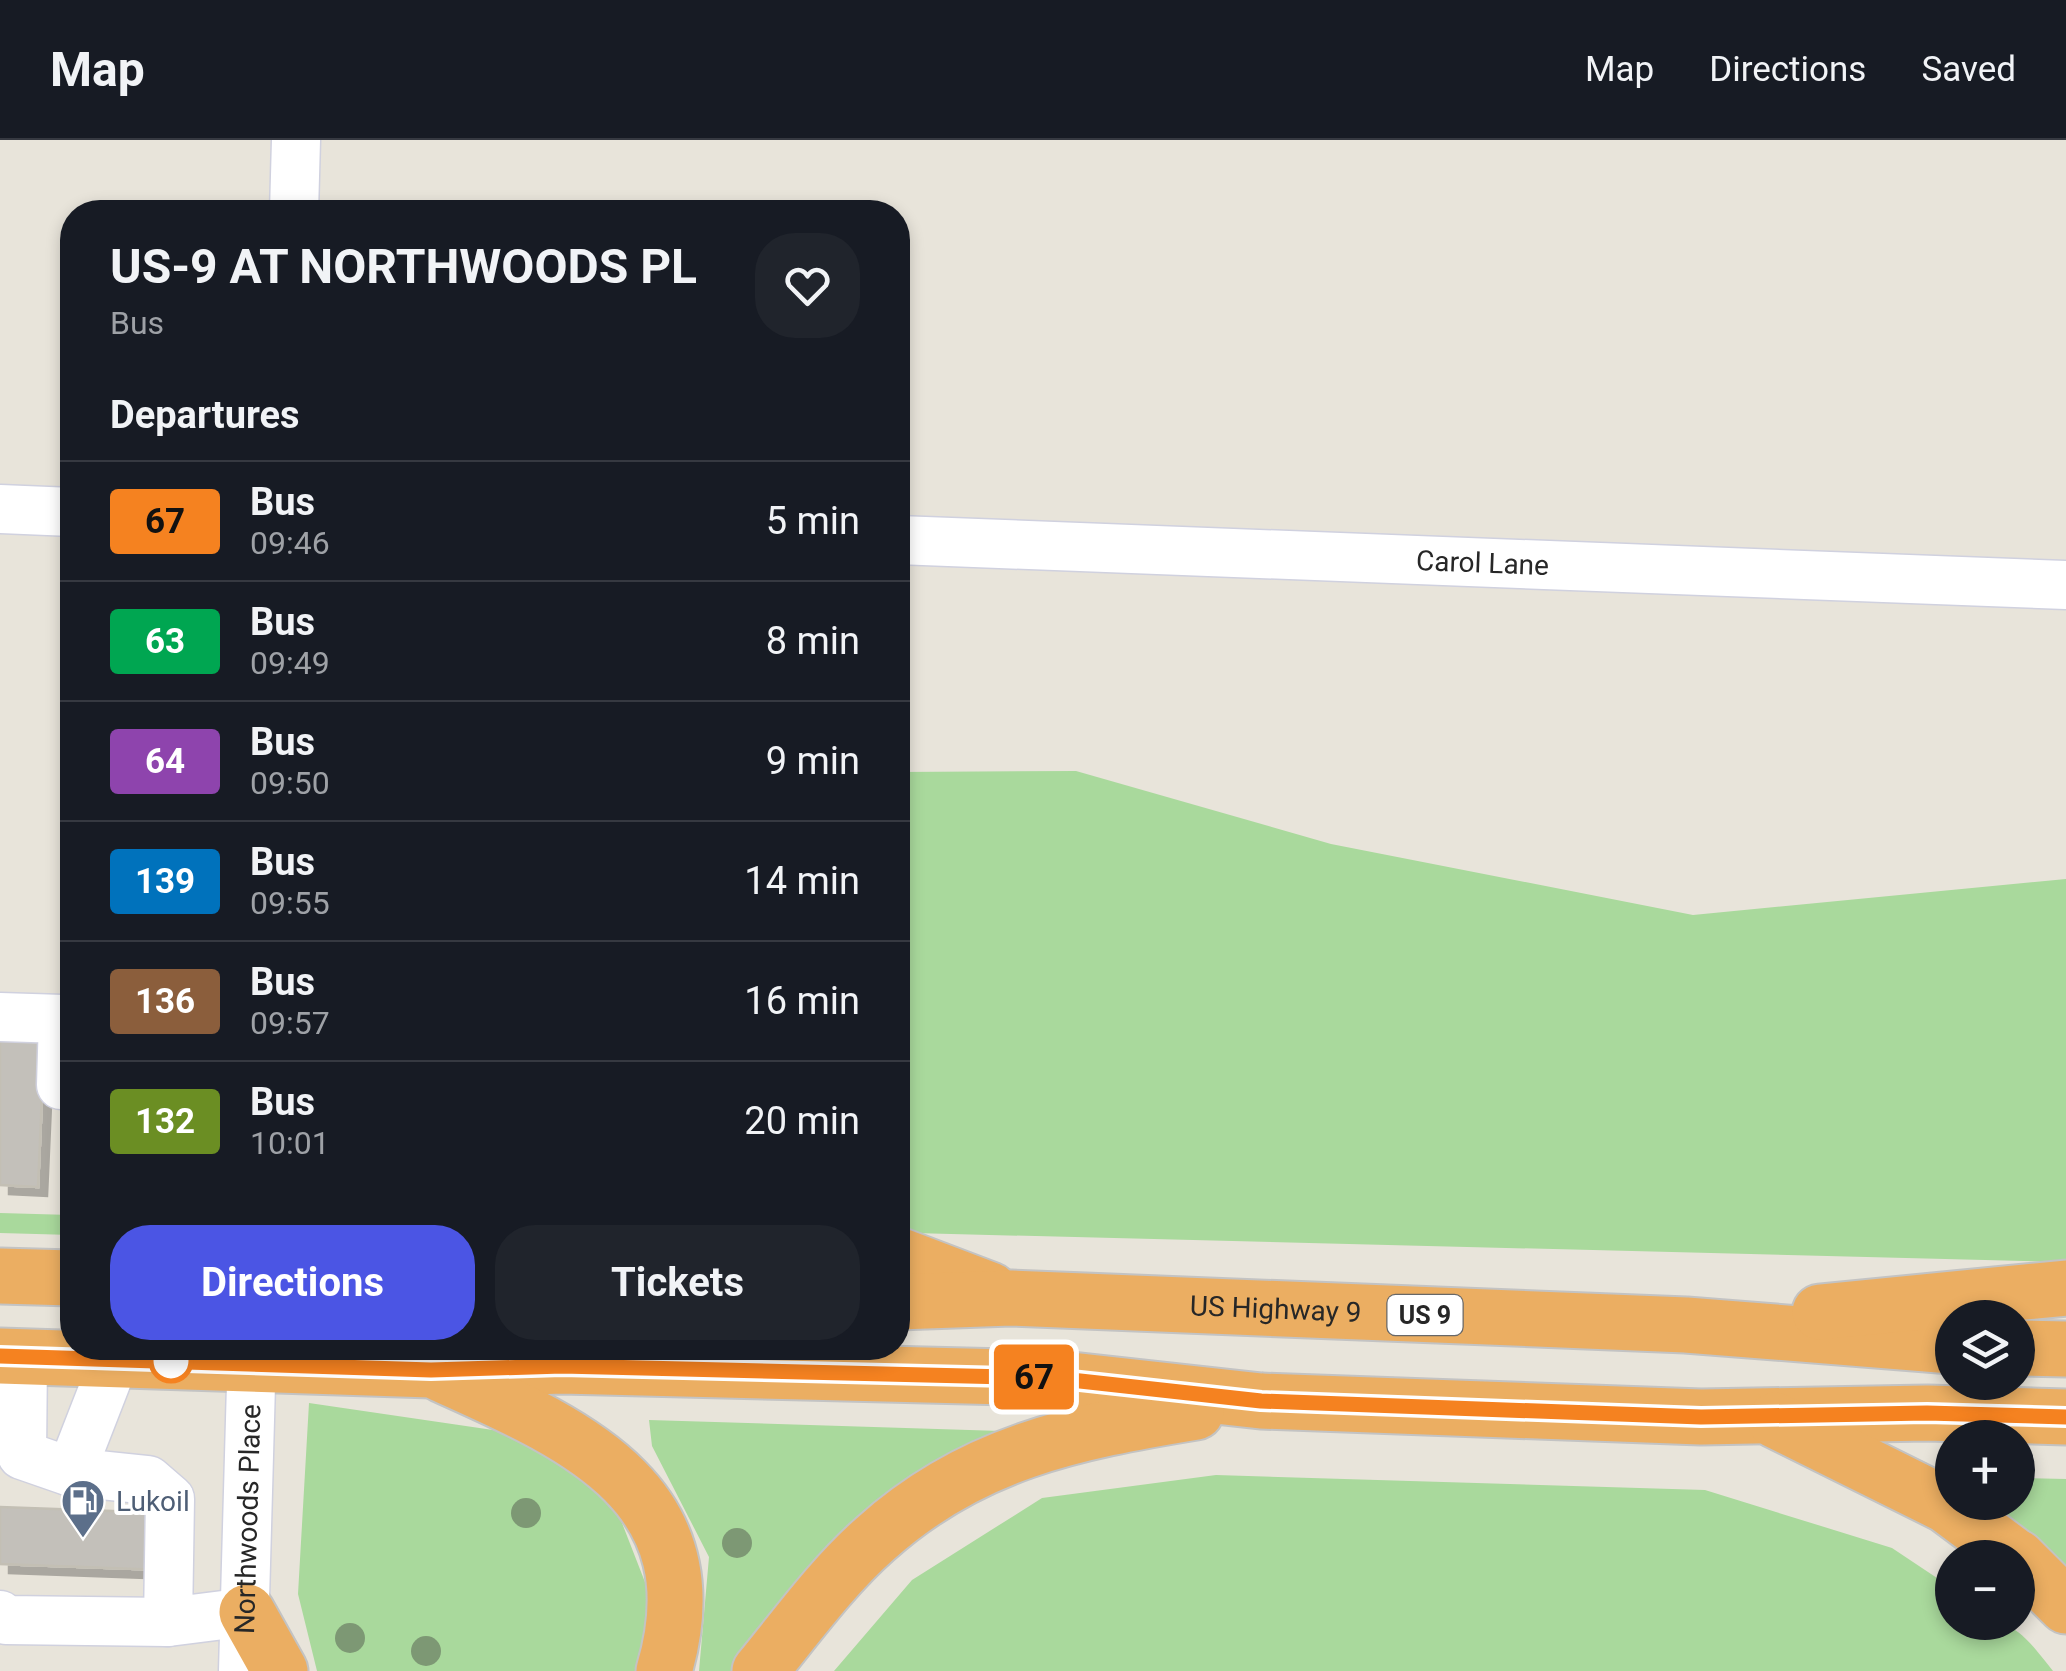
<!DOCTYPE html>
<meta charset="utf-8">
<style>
:root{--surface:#171b24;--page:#20242c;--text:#f1f3f6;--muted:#9ea1a6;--line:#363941;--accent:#4b55e4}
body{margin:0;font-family:Roboto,sans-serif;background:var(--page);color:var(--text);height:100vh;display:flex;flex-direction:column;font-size:38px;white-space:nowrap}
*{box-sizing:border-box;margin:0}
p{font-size:32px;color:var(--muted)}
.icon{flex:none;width:55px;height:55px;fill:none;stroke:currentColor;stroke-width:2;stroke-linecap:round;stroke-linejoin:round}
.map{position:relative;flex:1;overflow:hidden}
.panel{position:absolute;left:60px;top:60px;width:850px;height:1160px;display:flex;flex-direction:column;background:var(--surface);border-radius:40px;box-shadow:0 5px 15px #0003}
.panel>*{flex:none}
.badge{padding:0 20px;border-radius:8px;font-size:35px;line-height:65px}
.fabs{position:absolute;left:1935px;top:1160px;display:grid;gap:20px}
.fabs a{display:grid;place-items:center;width:100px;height:100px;border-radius:50%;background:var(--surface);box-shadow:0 5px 15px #0003;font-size:50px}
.map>.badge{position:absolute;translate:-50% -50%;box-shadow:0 0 0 5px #fff}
h2{padding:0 50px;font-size:38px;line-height:90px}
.round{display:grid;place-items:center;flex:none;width:105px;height:105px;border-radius:40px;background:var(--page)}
.head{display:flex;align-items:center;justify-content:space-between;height:170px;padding:0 50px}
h1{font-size:48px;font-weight:700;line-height:75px}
.action{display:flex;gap:20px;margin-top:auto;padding:20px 50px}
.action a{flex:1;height:115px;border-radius:40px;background:var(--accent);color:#fff;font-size:40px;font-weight:700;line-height:115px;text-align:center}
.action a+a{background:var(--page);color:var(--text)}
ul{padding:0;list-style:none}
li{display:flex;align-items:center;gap:30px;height:120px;padding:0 50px;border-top:2px solid var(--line)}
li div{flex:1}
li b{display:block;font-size:38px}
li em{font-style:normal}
li .badge{min-width:110px;font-weight:700;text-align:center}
header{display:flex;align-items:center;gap:60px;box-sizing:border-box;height:140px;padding:0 50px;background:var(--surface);border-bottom:2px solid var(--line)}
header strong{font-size:48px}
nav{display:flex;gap:55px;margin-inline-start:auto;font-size:35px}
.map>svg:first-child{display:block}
.green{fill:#a9d99c}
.building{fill:#c3c0ba;stroke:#c3bfb4;stroke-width:2.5;filter:url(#shadow)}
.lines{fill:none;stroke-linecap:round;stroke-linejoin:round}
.minor-casing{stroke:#d0d1df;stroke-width:51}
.highway-casing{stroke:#c3c3c3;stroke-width:59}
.minor{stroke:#fff;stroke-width:48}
.highway{stroke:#ebae62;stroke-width:55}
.tree{fill:#7d9874}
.line-casing{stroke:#fff;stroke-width:22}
.line{stroke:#f58220;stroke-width:15}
.stop-dot{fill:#fff;stroke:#f58220;stroke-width:5}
.labels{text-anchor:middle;stroke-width:8;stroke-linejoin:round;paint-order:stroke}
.shield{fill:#fff;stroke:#686868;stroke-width:2.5}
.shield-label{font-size:25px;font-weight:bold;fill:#272727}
.street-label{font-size:28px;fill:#272727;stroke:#fff}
.service-label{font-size:28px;fill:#4e5e75;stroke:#fff;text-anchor:start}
</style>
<header>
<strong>Map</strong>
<nav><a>Map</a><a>Directions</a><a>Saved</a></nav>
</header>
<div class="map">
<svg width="2066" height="1531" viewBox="0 0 2066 1531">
<defs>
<filter id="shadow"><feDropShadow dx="9" dy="9" stdDeviation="0" flood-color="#0004"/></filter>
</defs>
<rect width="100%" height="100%" fill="#e8e4da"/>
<!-- green -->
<path class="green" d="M1076 631 1331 704 1693 775 2066 739V1122L913 1093 898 1085V632Z
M0 1073 71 1075 72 1095 0 1093Z
M309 1263 493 1290 582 1320 615 1365 657 1473 638 1531H317L298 1454Z
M649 1280 1001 1291 878 1369 731 1531H699L709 1417 652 1306Z
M1216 1335 1705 1350 1892 1408 1952 1448V1482C2015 1482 2014 1482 2053 1531H834L912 1440 1042 1358Z
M2018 1338 2066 1339V1430L1995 1363 2018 1362Z"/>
<!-- building -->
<path class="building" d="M0 886 45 888 38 1047 0 1045Z
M0 1367 167 1373 164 1430 0 1424Z"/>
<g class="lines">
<defs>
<g id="minor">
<path d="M294 72 296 0"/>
<path d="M0 369 72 372"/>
<path id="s1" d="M898 400 2066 445"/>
<path d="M0 877 63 879 61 945H72"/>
<path d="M23 1216 22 1315 71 1332 148 1340 170 1359 168 1482 247 1472"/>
<path d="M71 1332 115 1219"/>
<path d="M0 1475 6 1480 168 1482"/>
<path id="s2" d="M243 1531 252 1208"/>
</g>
<g id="highway">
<path d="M898 1115 990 1150"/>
<path d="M0 1136 72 1138"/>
<path id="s3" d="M898 1162 1011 1158 1686 1185 1952 1206"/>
<path d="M1820 1172 2066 1148"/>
<path d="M2018 1208 2066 1209"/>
<path d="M0 1216 431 1230 562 1226 1053 1238 1261 1261 1701 1277 1927 1273 2066 1277"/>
<path d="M443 1235C577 1295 716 1355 664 1531"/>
<path d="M1775 1280 1946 1365 2017 1418"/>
<path d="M2018 1418 2066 1466"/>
<path d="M247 1472 280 1531"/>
<path d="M760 1531C797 1486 832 1437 875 1399 970 1313 1074 1292 1196 1272"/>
</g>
</defs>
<!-- minor casing -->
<use href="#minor" class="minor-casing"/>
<!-- highway casing -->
<use href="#highway" class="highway-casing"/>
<!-- minor -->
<use href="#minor" class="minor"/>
<!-- highway -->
<use href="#highway" class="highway"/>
</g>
<!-- trees -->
<g class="tree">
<circle cx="526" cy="1373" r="15"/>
<circle cx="737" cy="1403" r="15"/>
<circle cx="350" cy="1498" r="15"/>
<circle cx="426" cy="1511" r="15"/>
</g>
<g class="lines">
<defs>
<path id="line" d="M0 1216 431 1230 562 1226 1053 1238 1261 1261 1701 1277 1927 1273 2066 1277"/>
</defs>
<!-- line casing -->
<use href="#line" class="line-casing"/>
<!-- line -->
<use href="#line" class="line"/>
</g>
<!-- icons -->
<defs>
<symbol id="fuel-pin" viewBox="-11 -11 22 30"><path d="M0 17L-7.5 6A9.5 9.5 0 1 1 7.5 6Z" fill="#5c6f8a" stroke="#fff"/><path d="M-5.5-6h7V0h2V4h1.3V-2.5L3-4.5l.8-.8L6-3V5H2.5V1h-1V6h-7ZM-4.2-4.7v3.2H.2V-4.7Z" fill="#fff"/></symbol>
</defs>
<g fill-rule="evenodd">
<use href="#fuel-pin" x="58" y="1336" width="50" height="68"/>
</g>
<!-- markers -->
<circle class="stop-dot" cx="171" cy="1221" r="20"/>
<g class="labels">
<!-- shield labels -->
<rect class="shield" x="1387.5" y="1155" width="75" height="40" rx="8"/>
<g class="shield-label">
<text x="1425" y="1184">US 9</text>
</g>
<!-- street labels -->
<g class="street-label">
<text dy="10" stroke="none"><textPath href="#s1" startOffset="585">Carol Lane</textPath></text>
<text dy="10" stroke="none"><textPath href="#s3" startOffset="378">US Highway 9</textPath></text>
<text dy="10" stroke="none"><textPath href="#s2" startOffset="152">Northwoods Place</textPath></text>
</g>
<!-- service labels -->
<g class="service-label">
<text x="116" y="1371">Lukoil</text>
</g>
</g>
</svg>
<div class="fabs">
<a><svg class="icon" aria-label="layers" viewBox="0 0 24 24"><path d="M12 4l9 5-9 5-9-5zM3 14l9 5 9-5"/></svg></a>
<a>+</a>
<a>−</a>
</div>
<b class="badge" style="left:1034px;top:1237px;background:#f58220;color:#111">67</b>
<section class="panel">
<div class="head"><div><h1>US-9 AT NORTHWOODS PL</h1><p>Bus</p></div><a class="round"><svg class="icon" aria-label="heart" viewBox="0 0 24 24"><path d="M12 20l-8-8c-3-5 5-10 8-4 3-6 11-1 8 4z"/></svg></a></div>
<h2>Departures</h2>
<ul>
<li><span class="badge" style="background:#f58220;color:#111">67</span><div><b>Bus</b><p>09:46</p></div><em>5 min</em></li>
<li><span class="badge" style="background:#00a651;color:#fff">63</span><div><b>Bus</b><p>09:49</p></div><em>8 min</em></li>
<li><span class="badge" style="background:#8e44ad;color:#fff">64</span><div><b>Bus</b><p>09:50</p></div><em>9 min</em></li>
<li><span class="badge" style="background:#0072bc;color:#fff">139</span><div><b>Bus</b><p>09:55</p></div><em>14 min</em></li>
<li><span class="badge" style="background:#8b5e3c;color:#fff">136</span><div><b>Bus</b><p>09:57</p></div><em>16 min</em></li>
<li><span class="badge" style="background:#6b8e23;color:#fff">132</span><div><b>Bus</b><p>10:01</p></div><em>20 min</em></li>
</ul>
<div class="action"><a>Directions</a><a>Tickets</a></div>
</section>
</div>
